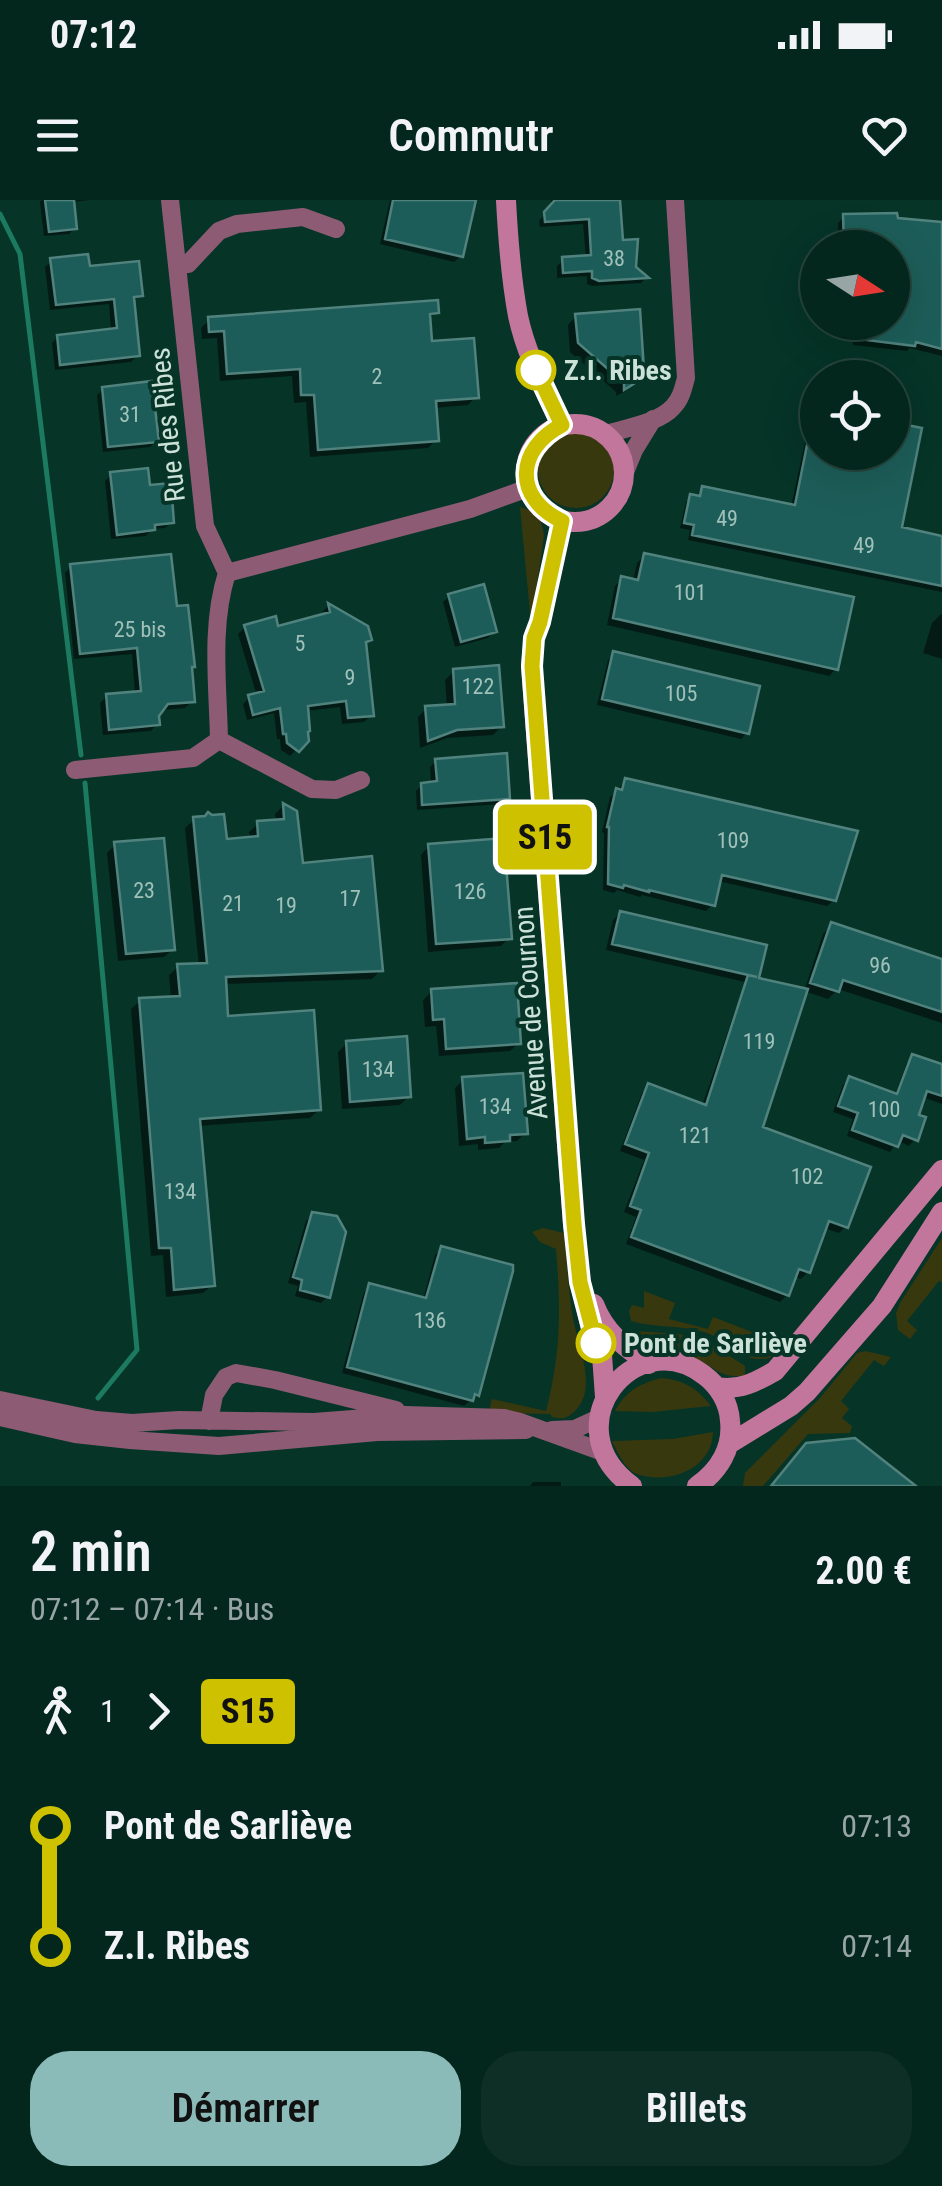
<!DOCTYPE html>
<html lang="fr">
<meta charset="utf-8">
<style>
:root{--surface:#04271d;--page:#0d2f26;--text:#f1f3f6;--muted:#97a5a4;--line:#25443b;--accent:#8bbbb9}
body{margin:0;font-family:"Roboto Condensed",sans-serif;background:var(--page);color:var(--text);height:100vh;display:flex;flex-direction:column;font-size:38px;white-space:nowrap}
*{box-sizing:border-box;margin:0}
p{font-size:32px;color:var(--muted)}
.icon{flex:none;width:55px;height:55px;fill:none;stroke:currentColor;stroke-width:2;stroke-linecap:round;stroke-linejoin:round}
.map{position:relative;height:1286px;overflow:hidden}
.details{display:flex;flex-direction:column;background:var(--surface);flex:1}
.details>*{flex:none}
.badge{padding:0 20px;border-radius:8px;font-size:35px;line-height:65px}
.needle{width:65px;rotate:102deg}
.tools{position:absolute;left:800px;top:30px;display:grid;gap:20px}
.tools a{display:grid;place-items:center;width:110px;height:110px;border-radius:50%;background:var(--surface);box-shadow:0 10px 40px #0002,0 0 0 2px var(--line);font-size:50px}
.map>.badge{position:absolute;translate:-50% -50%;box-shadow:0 0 0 5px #fff}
.legs{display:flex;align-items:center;gap:15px;height:110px;padding:0 30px;font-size:32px}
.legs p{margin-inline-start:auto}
.headline{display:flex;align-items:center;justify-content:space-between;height:170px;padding:0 30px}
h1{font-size:55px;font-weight:600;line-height:75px}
.primary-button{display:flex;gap:20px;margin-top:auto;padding:20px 30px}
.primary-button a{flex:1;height:115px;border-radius:40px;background:var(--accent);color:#111;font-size:40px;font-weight:600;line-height:115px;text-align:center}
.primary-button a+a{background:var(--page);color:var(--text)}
ul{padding:0 30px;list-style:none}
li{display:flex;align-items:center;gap:35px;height:120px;font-size:38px}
li i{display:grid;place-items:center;width:15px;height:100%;margin:0 12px;background:currentColor}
li i::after{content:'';width:25px;height:25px;margin:-12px;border:8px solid;border-radius:50%;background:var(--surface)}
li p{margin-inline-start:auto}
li:first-child i{background:linear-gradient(#0000 50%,currentColor 0)}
li:last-child i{background:linear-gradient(currentColor 50%,#0000 0)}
.status{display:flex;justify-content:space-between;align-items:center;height:70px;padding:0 50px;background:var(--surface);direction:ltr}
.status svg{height:28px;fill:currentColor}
header{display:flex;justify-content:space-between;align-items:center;height:130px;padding:0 30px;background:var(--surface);font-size:45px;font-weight:600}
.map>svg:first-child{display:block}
.green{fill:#38380f}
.shadow{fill:#0007}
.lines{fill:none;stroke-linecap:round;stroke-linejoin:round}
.stream{stroke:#1b7a60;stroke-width:5}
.building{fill:#1d5d59;stroke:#51827e;stroke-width:2.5}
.minor{stroke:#8d5c74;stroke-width:18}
.secondary{stroke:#c3769c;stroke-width:20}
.line-1-casing{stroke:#fff;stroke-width:22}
.line-1{stroke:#cec200;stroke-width:15}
.stop-1-dot{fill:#fff;stroke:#cec200;stroke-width:5}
.labels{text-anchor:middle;stroke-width:8;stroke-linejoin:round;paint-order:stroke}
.number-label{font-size:22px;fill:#a0c1b9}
.stop-label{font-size:28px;font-weight:bold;fill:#cce2d9;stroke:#063427;text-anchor:start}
.street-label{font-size:28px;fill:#cce2d9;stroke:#063427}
</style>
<div class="status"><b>07:12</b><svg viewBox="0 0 49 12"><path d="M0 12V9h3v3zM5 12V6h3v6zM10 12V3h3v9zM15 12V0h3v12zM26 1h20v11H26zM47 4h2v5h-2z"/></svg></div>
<header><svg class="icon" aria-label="menu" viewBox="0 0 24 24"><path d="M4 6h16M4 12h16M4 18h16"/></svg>Commutr<svg class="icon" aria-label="heart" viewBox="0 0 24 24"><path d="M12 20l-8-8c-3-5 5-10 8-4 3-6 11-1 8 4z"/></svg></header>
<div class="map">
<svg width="942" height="1286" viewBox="0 0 942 1286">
<rect width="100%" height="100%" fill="#063427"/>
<!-- green -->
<path class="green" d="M538 270a38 38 0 1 1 76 0a38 38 0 1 1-76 0Z
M520 307C536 311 542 319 544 335L533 413H530Z
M543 1028 564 1033C567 1060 568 1086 572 1113 576 1142 600 1188 574 1212 566 1219 562 1219 552 1217L550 1214 492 1213 490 1207 492 1199 546 1211C561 1153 561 1108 556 1049L540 1042 532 1032Z
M942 1038V1082L939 1081 907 1121 917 1130 910 1139 898 1130 896 1113 900 1103Z
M644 1091 675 1103 669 1119 708 1129 713 1117 767 1138 766 1142 779 1149 770 1158C738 1164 732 1141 704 1132 680 1125 655 1128 631 1121L629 1111 632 1105 644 1108Z
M636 1131 678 1134 705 1140 745 1166V1176C714 1178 715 1164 692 1158 668 1151 652 1154 628 1141Z
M865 1151 891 1157 884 1166 874 1160 841 1201 849 1209 842 1218 852 1226 850 1233 808 1234 763 1286H743L745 1273 820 1198 857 1153Z
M661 1178C684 1180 697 1188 711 1206L652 1212 615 1211C626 1191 639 1184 661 1178Z
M713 1232C712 1270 667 1286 634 1273 623 1265 618 1253 612 1241L673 1239Z"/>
<!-- shadow -->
<path class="shadow" d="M42 0H90L72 2 75 28 69 34 44 36 40 2Z
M390 0H473L461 56 454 62 380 44Z
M551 0H617L620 43 633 68 646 78 641 83 592 86 587 84V76L557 78V66L563 60 586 58 583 24 540 27 539 21 551 7Z
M844 17 942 25V156L910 148 907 151 853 145 852 122H892V48H839L838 23Z
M52 61 87 69 140 95 134 101 138 155 131 162 55 170 52 143 58 137 111 131 109 104 50 110 45 67Z
M436 112 428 120 429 143 476 197 468 205 434 208 436 240 428 248 310 257 306 202 294 203 292 176 220 181 217 138 202 139 201 128 210 119Z
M576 116 636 181 626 191 616 196V192L570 152 568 125Z
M103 189 156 241 150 247 103 252 97 195Z
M816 209 818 252 899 329 942 338V392L688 340 690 330 680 328 686 302 691 297 696 298 703 289 791 307 811 214Z
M111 275 148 288 172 322 165 328 152 329 146 336 111 339 105 281Z
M644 356 836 469 829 476 607 425 615 386 622 379 633 381 637 363Z
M71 366 175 409 192 501 185 508 161 510 156 516 157 524 151 531 103 535 100 503 107 496 135 494 132 454 74 459 65 373Z
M450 396 494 432 488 438 455 447 443 402Z
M328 406 366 427 369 440 364 445 371 515 364 522 342 524 340 507 306 511V540L290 556 281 550 280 539H277L274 513 247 520 243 504 249 498 257 496 238 434 245 427 277 430 324 417 322 412Z
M941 414 942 415V459L923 453 932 423Z
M614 454 747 533 741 539 597 505 608 460Z
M454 471 502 526 493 535 447 538 420 548 418 517 426 509 447 507 445 480Z
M436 561 508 598 502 604 417 610 416 591 422 585 431 584 430 567Z
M626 580 834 700 827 706 718 681 712 705 706 711 642 695 640 697 617 690 614 693 603 690 604 633 602 632 610 597 618 591 620 587Z
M283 606 295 613 300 665 381 770 372 779 224 784 226 818 319 910 310 918 198 926 212 1085 203 1093 166 1097 163 1055 151 1056 131 809 140 801 171 799 169 775 178 767 199 766 185 628 194 620 225 642 250 639 249 632 258 624 276 622 275 614Z
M115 645 173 749 164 757 118 761 107 653Z
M429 646 509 738 501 746 428 752 421 655Z
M620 713 764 746 756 780 804 791 823 734 832 725 942 762V823L838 789 828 799 804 791 760 928 846 1026 839 1033 824 1028 808 1072 801 1079 795 1077 787 1095 780 1102 626 1044 636 1017 624 1012 644 960 620 951 642 893 649 886 702 906 745 782 606 750 613 720Z
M432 791 519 843 510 851 439 856 436 826 425 827 423 800Z
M347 843 409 896 400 905 342 909 338 852Z
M913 856 942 867V904L922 897 915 916V939L909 946 898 941 890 952 847 936 853 919 833 912 843 885 849 879 895 895 907 863Z
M463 880 525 933 517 941 505 942 499 948 478 950V944L459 946 455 888Z
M313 1015 328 1096 321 1103 295 1096 298 1086 288 1083 306 1021Z
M441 1049 477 1195 464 1206 342 1173 364 1092 370 1086 423 1100 435 1055Z
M533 1282H561V1286H530Z"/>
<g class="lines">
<!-- stream -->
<path class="stream" d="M0 14 20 54 81 555
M85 583 137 1150 98 1198"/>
</g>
<!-- building -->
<path class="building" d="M45 0H74L77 29 49 32Z
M393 0H476L463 57 385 39Z
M555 0H620L623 40 638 39 636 67 649 78 599 81 592 78V71L563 73 562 57 591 55 589 19 545 22 544 12Z
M897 13 898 18 942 22V149L916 142 915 146 858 139V122H892V48H844L843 14Z
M88 54 90 66 139 61 143 96 134 97 140 156 60 165 57 135 117 128 114 99 56 105 50 58Z
M438 100 439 113 430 114 432 141 474 138 479 198 436 201 439 241 318 250 314 195H301L300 169 227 174 224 131 209 132 208 117Z
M640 109 644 170 640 180 624 190V183L578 143 575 114Z
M152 181 159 242 108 247 102 187Z
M892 222 922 228 902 327 942 336V386L692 335 694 325 684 323 690 294 700 296 702 286 795 305 811 225 818 226V252H892Z
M148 268 150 285 171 283 174 323 155 325V330L117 335 110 272Z
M644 353 854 397 838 470 613 418 621 376 638 380Z
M171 354 177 406 188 405 195 467H192L195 502 168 504 159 516 160 525 109 530 106 494 141 491 137 448 80 454 70 364Z
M484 384 497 432 461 442 448 394Z
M328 403 368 426 372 440 366 442 374 516 348 518 346 501 308 506 310 531 308 532 309 541 299 552 287 543 286 534H283L280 508 253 515 248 495 264 491 244 425 276 416 278 426 330 412Z
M613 451 760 486 749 534 602 499Z
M499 465 504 527 457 530 428 541 425 506 455 504 453 469Z
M507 553 510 599 422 605 421 583 437 581 435 559Z
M625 578 858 631 836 701 722 675 715 706 649 690V692L624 685 623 688 608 684 609 627H607L616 588 622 590Z
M283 603 297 611 303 663 372 656 383 771 226 777 228 816 314 810 321 910 200 919 215 1086 174 1090 171 1048H159L139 798 180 796 177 764 207 763 193 617 205 616 208 612 212 615 224 614 227 639 258 636 257 621 284 619Z
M164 638 175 750 126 754 114 642Z
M504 638 512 739 436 744 428 644Z
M620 711 767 745 759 778 808 789 763 927 871 967 848 1028 829 1021 810 1073 799 1069 789 1096 631 1037 641 1010 630 1006 649 953 625 944 648 883 706 905 748 775 757 777 612 744Z
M831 722 942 759V812L843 780 839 792 810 783Z
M517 783 521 844 446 849 444 819 433 820 431 789Z
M407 836 411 897 350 902 346 841Z
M912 854 942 864V896L927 891 919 915 926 917 918 941 903 935 898 947 852 930 858 913 838 906 849 876 897 894Z
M523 873 528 934 510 935V941L485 943V937L467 939 462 877Z
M312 1012 337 1016 346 1032 330 1098 300 1090 302 1080 293 1077Z
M441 1046 513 1065V1071L479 1196 475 1194 473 1201 347 1167 369 1083 426 1098Z
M855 1238 916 1286H771L806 1243Z"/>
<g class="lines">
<!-- minor -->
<path class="minor" d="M170 0 205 326 227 373C210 426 218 486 219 540
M177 65 188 64 219 31 237 24 303 17 336 29
M606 234C626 228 659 223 673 207 681 199 683 189 686 178L675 0
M625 272 634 250 653 219
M227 373 470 309 528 288
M219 540 312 589 336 590 361 580
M75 570 193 558 219 540
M0 1200 96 1220 132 1223 179 1220 314 1222 405 1215 504 1218 520 1222 603 1252
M0 1217 75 1234 130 1240 219 1246 377 1232 526 1230
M209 1221 214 1195 226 1177 236 1173 275 1180 396 1210
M552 1230 575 1229 599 1218"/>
<!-- secondary -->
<path class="secondary" d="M506 0C508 39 511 78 518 116 526 154 545 190 561 225
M526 273a49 49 0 1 1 98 0a49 49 0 1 1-98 0Z
M562 321 540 423 534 438 531 466 573 1024 580 1081 591 1129 602 1155 605 1197
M594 1104C605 1133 625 1147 649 1164
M717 1187C739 1191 756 1182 775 1171L942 970
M729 1244 791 1206 807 1192 882 1106 942 1012
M632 1286C551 1227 635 1122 704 1175 719 1186 729 1203 730 1221 733 1248 719 1271 697 1286"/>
</g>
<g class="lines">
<defs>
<path id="line-1" d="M536 170 562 225C516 249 513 298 562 321L540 422 534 438 532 466 574 1024 580 1082 596 1143"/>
</defs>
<!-- line-1 casing -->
<use href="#line-1" class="line-1-casing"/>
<!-- line-1 -->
<use href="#line-1" class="line-1"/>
</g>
<!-- markers -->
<g class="stop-1-dot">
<circle cx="536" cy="170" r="18"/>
<circle cx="596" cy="1143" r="18"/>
</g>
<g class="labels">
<!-- number labels -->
<g class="number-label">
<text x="614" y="66">38</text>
<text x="377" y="184">2</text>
<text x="130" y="222">31</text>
<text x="727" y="326">49</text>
<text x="864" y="353">49</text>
<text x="690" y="400">101</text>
<text x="140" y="437">25 bis</text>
<text x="300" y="451">5</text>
<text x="350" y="485">9</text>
<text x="478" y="494">122</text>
<text x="681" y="501">105</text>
<text x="733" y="648">109</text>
<text x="144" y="698">23</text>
<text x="470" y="699">126</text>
<text x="350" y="706">17</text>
<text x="233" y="711">21</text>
<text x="286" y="713">19</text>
<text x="880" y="773">96</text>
<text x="759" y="849">119</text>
<text x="378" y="877">134</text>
<text x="495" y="914">134</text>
<text x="884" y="917">100</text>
<text x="695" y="943">121</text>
<text x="807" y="984">102</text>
<text x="180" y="999">134</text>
<text x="430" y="1128">136</text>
</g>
<!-- stop labels -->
<g class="stop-label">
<text x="564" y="180">Z.I. Ribes</text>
<text x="624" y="1153">Pont de Sarliève</text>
</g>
<!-- street labels -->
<g class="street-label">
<text transform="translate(167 225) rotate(-96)" y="10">Rue des Ribes</text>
<text transform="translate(530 813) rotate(-94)" y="10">Avenue de Cournon</text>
</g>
</g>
</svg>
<div class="tools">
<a><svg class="needle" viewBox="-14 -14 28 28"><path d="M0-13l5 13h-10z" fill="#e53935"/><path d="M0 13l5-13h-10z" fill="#97a5a4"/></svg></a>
<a><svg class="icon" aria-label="locate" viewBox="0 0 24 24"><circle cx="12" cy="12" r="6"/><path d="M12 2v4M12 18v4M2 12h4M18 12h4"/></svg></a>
</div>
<b class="badge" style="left:545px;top:637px;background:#cec200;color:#111">S15</b>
</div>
<section class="details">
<div class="headline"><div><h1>2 min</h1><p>07:12 – 07:14 · Bus</p></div><b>2.00 €</b></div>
<div class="legs"><svg class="icon" aria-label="walk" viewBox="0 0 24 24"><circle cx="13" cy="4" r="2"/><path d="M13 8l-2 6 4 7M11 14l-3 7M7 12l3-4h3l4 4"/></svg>1<svg class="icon" aria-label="forward" viewBox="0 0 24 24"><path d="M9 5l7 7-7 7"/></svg><b class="badge" style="background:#cec200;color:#111">S15</b></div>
<ul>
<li><i style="color:#cec200"></i><b>Pont de Sarliève</b><p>07:13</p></li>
<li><i style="color:#cec200"></i><b>Z.I. Ribes</b><p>07:14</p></li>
</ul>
<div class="primary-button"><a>Démarrer</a><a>Billets</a></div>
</section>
